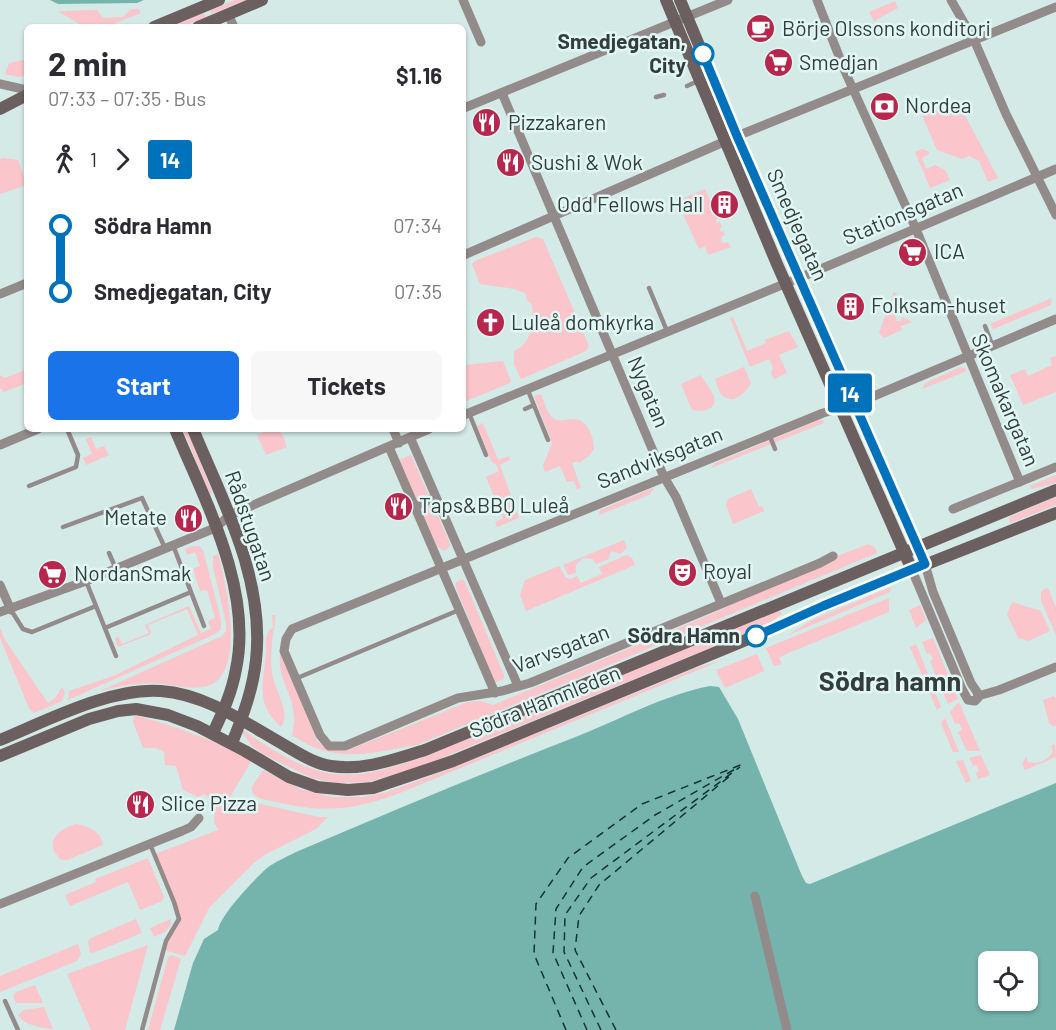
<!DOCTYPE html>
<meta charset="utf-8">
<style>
:root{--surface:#fff;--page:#f7f7f7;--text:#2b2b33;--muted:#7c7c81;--accent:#1a73e8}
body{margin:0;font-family:Barlow,sans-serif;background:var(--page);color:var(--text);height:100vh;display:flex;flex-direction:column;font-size:22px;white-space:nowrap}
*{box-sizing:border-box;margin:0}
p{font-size:20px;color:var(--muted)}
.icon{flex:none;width:33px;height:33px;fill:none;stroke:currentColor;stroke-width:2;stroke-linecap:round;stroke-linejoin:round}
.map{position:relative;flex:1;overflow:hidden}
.details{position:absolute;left:24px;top:24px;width:442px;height:408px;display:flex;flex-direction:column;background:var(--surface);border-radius:9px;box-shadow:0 2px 4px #0004}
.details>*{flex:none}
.badge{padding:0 12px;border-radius:4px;font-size:21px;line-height:39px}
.buttons{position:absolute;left:978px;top:951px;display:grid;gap:12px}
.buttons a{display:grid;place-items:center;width:60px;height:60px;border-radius:9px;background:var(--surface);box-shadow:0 2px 4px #0004;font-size:30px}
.map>.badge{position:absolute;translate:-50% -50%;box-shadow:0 0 0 3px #fff}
.legs{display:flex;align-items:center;gap:9px;height:66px;padding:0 24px;font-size:20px}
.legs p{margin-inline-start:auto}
.overview{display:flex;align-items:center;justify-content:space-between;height:102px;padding:0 24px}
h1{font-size:33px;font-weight:700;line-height:45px}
.button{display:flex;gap:12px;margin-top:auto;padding:12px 24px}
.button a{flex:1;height:69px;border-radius:9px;background:var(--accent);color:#fff;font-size:24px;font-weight:700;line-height:69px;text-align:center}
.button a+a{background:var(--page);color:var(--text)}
ul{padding:0 24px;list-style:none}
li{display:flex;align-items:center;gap:21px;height:66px;font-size:22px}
li i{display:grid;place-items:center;width:9px;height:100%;margin:0 8px;background:currentColor}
li i::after{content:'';width:15px;height:15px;margin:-8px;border:4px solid;border-radius:50%;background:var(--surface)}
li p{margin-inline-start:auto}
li:first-child i{background:linear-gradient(#0000 50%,currentColor 0)}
li:last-child i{background:linear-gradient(currentColor 50%,#0000 0)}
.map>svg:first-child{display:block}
.green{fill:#fac5cb}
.water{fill:#74b4ad;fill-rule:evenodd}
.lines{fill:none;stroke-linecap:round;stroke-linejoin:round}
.ferry{stroke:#133431;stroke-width:1.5;stroke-dasharray:8 6;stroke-linecap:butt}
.lane{stroke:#938a8a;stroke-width:4.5}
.street{stroke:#938a8a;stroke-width:9}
.secondary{stroke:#6c5f60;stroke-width:12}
.line-1-casing{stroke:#fff;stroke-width:14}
.line-1{stroke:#0072bc;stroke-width:9}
.stop-1-dot{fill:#fff;stroke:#0072bc;stroke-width:3}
.labels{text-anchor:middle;stroke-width:5;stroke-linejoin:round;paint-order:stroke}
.poi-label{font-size:21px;fill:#343d3c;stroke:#e0f7f4;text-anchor:start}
.stop-label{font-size:21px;font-weight:bold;fill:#343d3c;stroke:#e0f7f4;text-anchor:end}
.street-label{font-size:21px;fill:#343d3c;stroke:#e0f7f4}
.district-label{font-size:27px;font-weight:bold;fill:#343d3c;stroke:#e0f7f4}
</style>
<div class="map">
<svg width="1056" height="1030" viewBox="0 0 1056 1030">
<rect width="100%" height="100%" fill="#d3eae7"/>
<!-- green -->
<path class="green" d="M235 0H246L211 14 210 10Z
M895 1 898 8 874 21 869 12Z
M131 9H139L141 13 106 27H85L59 12V11L97 10 103 18 123 17Z
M204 13 206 17 181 27H170Z
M27 59V75L18 77 5 74 9 63Z
M958 102 998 178 988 182 979 161 969 156 962 159 937 150 922 115Z
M923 149 929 152V154L922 158 926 169 935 165 945 170 950 180 930 188 915 152Z
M4 158 18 160 27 185 0 194V159Z
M705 189 713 208 711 210 712 215 717 214 718 218 716 220 717 223 720 222 722 227 720 229 721 232 724 231 725 235 722 236 721 242 725 243 728 242 731 247 708 255 705 246 699 249 677 201Z
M536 237 543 239 589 346 586 351 521 379 514 364V351C532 344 534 322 532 305L527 300 526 294 515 289 480 284 472 264 475 261Z
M894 292 897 294 898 299H904L906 303 901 314 895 313 897 321H901L902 317 912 322 901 326 902 330 884 338 879 333Z
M1052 298 1051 305 993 329 990 324Z
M733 317 747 351 766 343 765 340 789 331 798 347 779 355 787 373 774 379 771 373 773 368 769 359 750 367 730 318Z
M1056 356V392L1023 405 1010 375 1025 369 1028 376 1052 365 1050 358Z
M503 361 511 381 510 383 464 402V365Z
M744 367 751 383C746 392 734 405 723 396 719 393 717 384 715 379Z
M961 367 965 368 966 371 962 373 922 389 925 383Z
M27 369V383L4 392 0 388V375L5 378Z
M701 375C705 383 713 391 714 397 717 411 701 412 692 410L681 384Z
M541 394C544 400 546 411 551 416 558 424 566 419 574 419 588 419 594 438 594 449L589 456 579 463 578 461 572 463 581 488 577 489 574 481 567 482 560 466 545 472 543 466 552 443 534 396Z
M819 420H822L824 423 711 468 715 463Z
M483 423 498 460 509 456 510 460 500 465 519 518 497 527 495 522 503 518 486 477 499 471 496 464 492 463 477 426Z
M183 429H187L212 492 210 495Z
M272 429C282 429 284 439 287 447L266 455 257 435Z
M91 437 96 449 104 446 109 455 86 465 83 458 92 454 86 439Z
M411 455 449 541 450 546 445 551 437 547 399 460Z
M1056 475V483L1031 489 1030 486Z
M655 487 649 495 599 515 600 510Z
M751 489 759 507 762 506 764 511 733 524 726 505 728 499Z
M1056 497V505L1010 523 1009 517Z
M624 540 627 548 620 554 612 551 610 553 609 559 596 564 592 559 583 558 576 565V573L568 575 563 565Z
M869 544 876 549 877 553 417 745C370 753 334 765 292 735 293 729 295 722 294 716 293 691 275 677 281 650L317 741 327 749 346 751 468 702 481 701 493 705 707 616 832 558Z
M193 546H199L203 550 221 620V629L215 634 68 700 69 691 113 676 198 635 187 609 148 625 151 633 149 635 118 647 115 639 118 636 122 644 149 633 145 625 189 606 201 633 211 629 208 621 215 618 207 590 200 591 193 569 200 566 195 552 187 555 185 549Z
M218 554C226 582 246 670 210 685 192 692 169 683 150 683 133 683 117 687 100 691L222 636 226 631V623L213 567V556Z
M627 555 632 558 635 565 526 611 520 595 525 580 559 566 566 578 571 579 577 576 581 583 602 574 599 567Z
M462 579 465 582 504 675V679L497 682 494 681 456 588V582Z
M891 587 890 592 788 635 810 621Z
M1048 588 1056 608V635L1041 601V591Z
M889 598V612L786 654 779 658 782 664 774 666 766 648Z
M1012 602 1041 611 1050 631 1029 641 1018 638 1007 614Z
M920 605 926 620 916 628 909 610Z
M779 610 782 614 766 625 422 766 368 782 337 783 312 778 264 755 252 746 242 732 244 731C313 777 339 788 420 758Z
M272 615H275C276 625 272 634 272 643 271 654 270 666 273 677 276 693 291 713 281 727 254 703 264 683 266 652 266 642 265 637 270 629L273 628Z
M0 628 5 640 48 703 55 698 62 687 65 692 62 701 34 713 29 708 0 638Z
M933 638 958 699 948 704 941 688 944 687 942 680 938 681 930 661 933 659 930 653 927 654 922 642Z
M916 644 941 707 937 710 910 647Z
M757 654 764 671 725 688 716 670Z
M725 659 405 791C360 809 324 814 277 802 268 800 257 800 252 792V787L263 770 300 789 332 797H363L387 792 452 768 696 668Z
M1054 696 1056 699V726H1053L1049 723 1043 700Z
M959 702 980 751H967L958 732 962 730 959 723 955 724 950 712Z
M134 715C175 726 214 740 252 760L230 797 319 817H328L316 829 266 854 255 862 209 908 185 956 164 950 167 940 180 918 155 854 218 830 214 822 215 804 205 794 198 797 183 790 176 766 165 765 164 752 156 748H143L133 722Z
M945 718 959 752H953L941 723Z
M1055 744 1056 757 1025 770 1022 764 1026 757 1028 762C1040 764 1045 762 1053 752L1051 746Z
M981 755 990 775 978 779 976 773 979 771 976 765 973 766 969 758Z
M963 760 971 781 966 783 956 761Z
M76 824C88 826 102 832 103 845L67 860H61C43 842 57 830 76 824Z
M148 858 164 897 162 901 140 910 128 882 70 906 65 895 96 882 95 879Z
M136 919 142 933 93 953 90 952 88 941 91 938Z
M171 919C172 930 162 933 154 937L150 928Z
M78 944 81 954 77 961 0 992V976Z
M148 945 125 1030H91L67 974Z
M172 955 181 959 160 1030H148L168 957Z
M35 985 43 1003H16L13 996 16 992Z
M44 1007 53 1029C42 1028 23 1025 18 1015L24 1010Z"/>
<!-- water -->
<path class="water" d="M50 0H144L137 3 58 4Z
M710 686 719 687 738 719 802 876 806 883 810 884 1056 783V1030H174L193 963 204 939 218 930C221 914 254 880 267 868 275 862 286 857 296 852 389 812 483 773 578 736 621 719 664 695 710 686ZM988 962H1028V1000H988Z"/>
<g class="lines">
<!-- ferry -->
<path class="ferry" d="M566 1030 534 954 536 904 568 858 642 804 743 764
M587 1030 553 953 556 909 583 867 655 815 737 768
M601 1030 564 952 565 915 591 878 740 767
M616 1030 575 950 579 916 599 885 731 775"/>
<!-- lane -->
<path class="lane" d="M687 86 698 81
M656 97 664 95
M649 288 667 331
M985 326 993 347
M527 388 548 440
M525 409 534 405
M469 413 486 455
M769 434 775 449
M29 486 76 467 78 455 67 429
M63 527 142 498 165 548
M173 545 204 626
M109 553 116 569
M86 581 116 656
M11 610 23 629 32 632 96 606
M105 628 191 592
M295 679 459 610
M5 1001 18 1030
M142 1030 166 941 179 919 174 902 150 844"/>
<!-- street -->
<path class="street" d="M463 0 481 42
M817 0 844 69 916 229 1020 482
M951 0 975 42 1006 114 1056 215
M228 14 234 27
M0 84 27 90
M502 93 664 477 676 497 721 603
M464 108 728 0
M737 136 1056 7
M464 255 726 141
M0 294 27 283
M464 415 816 271 1056 169
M393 429 399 443
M410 437 518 686
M0 445 38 429
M389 447 495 693
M414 507 436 497
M953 509 1056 467
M833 556 820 563 530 683 502 691 458 698 345 746H329L320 735 284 651 286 639 292 629 823 413 855 404 1056 319
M912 570 962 689 968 700 975 701 978 698 977 692 971 683 933 592 925 564
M0 585 11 610
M0 612 86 581 215 528 229 516 237 512 429 429
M978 696 999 690 1056 667
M755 896 787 1030
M0 904 182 831 191 827 199 818"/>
<!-- secondary -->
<path class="secondary" d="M666 0 777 264 912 570
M680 0 741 145 925 564
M154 27 219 0
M198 27 262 0
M0 109 27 95
M175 429C205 501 253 589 236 669 232 692 223 712 213 733
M193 429C223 502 265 579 256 660 253 689 243 716 232 743
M0 740C46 721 111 687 161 691 206 694 247 724 286 746 300 754 315 764 331 766 364 771 395 759 425 750L1056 490
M0 756 89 719 118 711 136 709 168 715 197 726 245 751 289 777 317 787 348 790 373 788 453 761 770 630 884 581 1056 513"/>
</g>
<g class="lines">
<defs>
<path id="line-1" d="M703 54 737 136 925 564 823 606 756 636"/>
</defs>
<!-- line-1 casing -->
<use href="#line-1" class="line-1-casing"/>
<!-- line-1 -->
<use href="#line-1" class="line-1"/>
</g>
<!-- icons -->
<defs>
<symbol id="cafe-disc" viewBox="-11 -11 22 22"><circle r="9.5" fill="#b7264c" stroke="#e0f7f4"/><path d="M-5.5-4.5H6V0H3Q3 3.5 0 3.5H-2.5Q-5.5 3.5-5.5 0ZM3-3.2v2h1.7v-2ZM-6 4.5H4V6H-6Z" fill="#fff"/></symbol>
<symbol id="supermarket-disc" viewBox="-11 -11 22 22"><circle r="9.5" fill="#b7264c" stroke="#e0f7f4"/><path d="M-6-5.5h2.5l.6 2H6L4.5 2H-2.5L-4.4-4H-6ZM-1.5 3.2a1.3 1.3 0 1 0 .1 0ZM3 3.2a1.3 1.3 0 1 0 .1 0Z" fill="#fff"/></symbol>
<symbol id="bank-disc" viewBox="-11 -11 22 22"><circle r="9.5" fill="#b7264c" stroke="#e0f7f4"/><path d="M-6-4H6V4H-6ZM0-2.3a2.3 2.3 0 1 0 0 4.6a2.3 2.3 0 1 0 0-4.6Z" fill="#fff"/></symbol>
<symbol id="restaurant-disc" viewBox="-11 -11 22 22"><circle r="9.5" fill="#b7264c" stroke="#e0f7f4"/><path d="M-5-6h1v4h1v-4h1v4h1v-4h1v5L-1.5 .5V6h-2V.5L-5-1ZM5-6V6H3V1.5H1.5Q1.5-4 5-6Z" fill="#fff"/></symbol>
<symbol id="building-disc" viewBox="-11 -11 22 22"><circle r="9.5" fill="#b7264c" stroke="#e0f7f4"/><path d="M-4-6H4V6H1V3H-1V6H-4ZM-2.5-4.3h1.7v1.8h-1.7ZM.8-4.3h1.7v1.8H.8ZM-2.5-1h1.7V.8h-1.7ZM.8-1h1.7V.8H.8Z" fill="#fff"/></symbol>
<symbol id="church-disc" viewBox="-11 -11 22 22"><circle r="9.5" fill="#b7264c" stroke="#e0f7f4"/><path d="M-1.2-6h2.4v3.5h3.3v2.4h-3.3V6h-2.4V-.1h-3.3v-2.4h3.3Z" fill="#fff"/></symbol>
<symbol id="theatre-disc" viewBox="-11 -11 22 22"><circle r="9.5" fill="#b7264c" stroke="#e0f7f4"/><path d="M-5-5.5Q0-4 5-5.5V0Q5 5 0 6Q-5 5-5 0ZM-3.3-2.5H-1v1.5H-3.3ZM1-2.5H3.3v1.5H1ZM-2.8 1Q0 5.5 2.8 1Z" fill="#fff"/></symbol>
</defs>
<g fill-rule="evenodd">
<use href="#cafe-disc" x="744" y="12" width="33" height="33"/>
<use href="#supermarket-disc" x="762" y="46" width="33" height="33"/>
<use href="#bank-disc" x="868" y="90" width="33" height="33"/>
<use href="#restaurant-disc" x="470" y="106" width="33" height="33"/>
<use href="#restaurant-disc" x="494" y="146" width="33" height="33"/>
<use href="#building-disc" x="708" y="188" width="33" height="33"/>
<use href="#supermarket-disc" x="896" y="236" width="33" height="33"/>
<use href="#building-disc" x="834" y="290" width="33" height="33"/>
<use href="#church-disc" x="474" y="306" width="33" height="33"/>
<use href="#restaurant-disc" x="382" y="490" width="33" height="33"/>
<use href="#restaurant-disc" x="172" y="502" width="33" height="33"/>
<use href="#theatre-disc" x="666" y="556" width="33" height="33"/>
<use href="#supermarket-disc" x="36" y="558" width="33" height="33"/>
<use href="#restaurant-disc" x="124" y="788" width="33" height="33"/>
</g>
<!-- markers -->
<g class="stop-1-dot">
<circle cx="703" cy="54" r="10"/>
<circle cx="756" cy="636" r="10"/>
</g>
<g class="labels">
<!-- poi labels -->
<g class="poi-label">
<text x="782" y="36">Börje Olssons konditori</text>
<text x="799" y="70">Smedjan</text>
<text x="905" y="113">Nordea</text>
<text x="508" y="130">Pizzakaren</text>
<text x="531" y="170">Sushi &amp; Wok</text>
<text x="703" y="212" text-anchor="end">Odd Fellows Hall</text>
<text x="934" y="259">ICA</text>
<text x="871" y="313">Folksam-huset</text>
<text x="511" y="330">Luleå domkyrka</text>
<text x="419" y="513">Taps&amp;BBQ Luleå</text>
<text x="167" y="525" text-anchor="end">Metate</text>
<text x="703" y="579">Royal</text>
<text x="74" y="581">NordanSmak</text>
<text x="161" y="811">Slice Pizza</text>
</g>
<!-- stop labels -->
<g class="stop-label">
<text x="686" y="49">Smedjegatan,<tspan x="686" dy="24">City</tspan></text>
<text x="740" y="643">Södra Hamn</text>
</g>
<!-- street labels -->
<g class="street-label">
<text transform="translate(903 214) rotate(-23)" y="7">Stationsgatan</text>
<text transform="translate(797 225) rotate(66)" y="7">Smedjegatan</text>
<text transform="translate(648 392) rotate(67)" y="7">Nygatan</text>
<text transform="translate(1005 400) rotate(67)" y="7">Skomakargatan</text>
<text transform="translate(660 458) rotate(-22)" y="7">Sandviksgatan</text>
<text transform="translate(250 526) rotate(71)" y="7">Rådstugatan</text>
<text transform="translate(561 649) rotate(-21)" y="7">Varvsgatan</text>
<text transform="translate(545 702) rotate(-22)" y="7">Södra Hamnleden</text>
</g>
<!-- district labels -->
<g class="district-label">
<text x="890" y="691">Södra hamn</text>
</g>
</g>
</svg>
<div class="buttons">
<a><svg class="icon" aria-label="locate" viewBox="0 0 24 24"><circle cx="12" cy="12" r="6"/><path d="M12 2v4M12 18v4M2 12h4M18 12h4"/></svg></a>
</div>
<b class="badge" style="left:850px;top:393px;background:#0072bc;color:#fff">14</b>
<section class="details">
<div class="overview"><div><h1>2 min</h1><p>07:33 – 07:35 · Bus</p></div><b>$1.16</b></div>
<div class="legs"><svg class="icon" aria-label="walk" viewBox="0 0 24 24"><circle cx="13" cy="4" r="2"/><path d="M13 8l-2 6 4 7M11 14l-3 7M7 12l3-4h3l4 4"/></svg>1<svg class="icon" aria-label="forward" viewBox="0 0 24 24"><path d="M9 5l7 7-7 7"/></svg><b class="badge" style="background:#0072bc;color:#fff">14</b></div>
<ul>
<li><i style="color:#0072bc"></i><b>Södra Hamn</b><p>07:34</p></li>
<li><i style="color:#0072bc"></i><b>Smedjegatan, City</b><p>07:35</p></li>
</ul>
<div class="button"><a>Start</a><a>Tickets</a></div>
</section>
</div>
